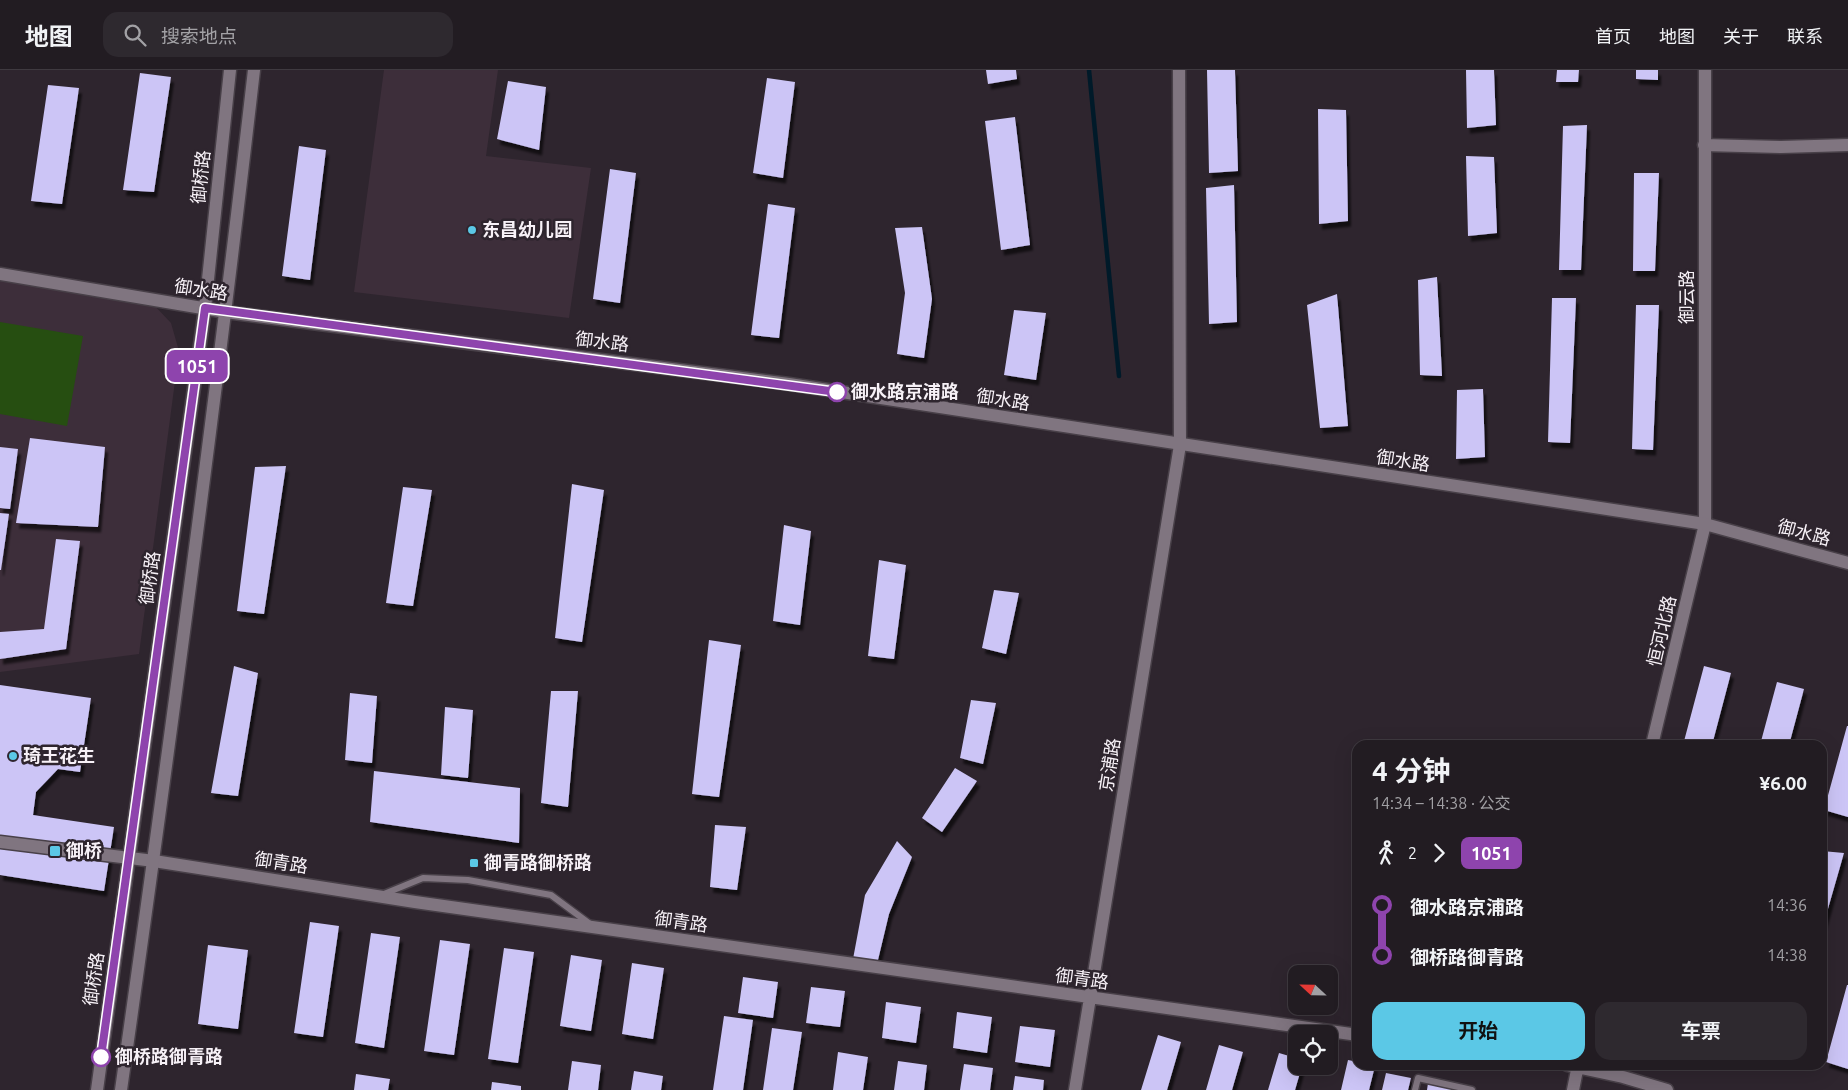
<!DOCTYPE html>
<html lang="zh">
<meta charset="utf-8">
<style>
:root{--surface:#221c22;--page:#2e292f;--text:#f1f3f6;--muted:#a2a1a5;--line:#3f3a40;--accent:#5bc8e6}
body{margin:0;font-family:Ubuntu,"Noto Sans SC",sans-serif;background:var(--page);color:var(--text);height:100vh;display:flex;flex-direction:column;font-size:19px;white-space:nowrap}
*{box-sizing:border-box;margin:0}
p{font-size:16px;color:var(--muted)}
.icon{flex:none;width:28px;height:28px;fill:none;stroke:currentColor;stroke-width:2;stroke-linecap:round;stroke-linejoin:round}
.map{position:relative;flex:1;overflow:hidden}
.sheet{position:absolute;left:1352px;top:670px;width:475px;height:330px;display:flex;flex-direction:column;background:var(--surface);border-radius:15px;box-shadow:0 5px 20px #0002,0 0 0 1px var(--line)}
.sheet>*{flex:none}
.badge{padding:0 10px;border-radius:8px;font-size:18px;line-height:32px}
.needle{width:32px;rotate:292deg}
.fabs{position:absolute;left:1288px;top:895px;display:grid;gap:10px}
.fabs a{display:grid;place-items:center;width:50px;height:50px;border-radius:10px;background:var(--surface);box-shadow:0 5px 20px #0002,0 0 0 1px var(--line);font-size:25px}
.map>.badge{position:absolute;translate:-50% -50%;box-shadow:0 0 0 2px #fff}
.legs{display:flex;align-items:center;gap:8px;height:55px;padding:0 20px;font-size:16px}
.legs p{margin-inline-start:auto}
.summary{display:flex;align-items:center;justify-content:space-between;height:85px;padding:0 20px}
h1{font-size:28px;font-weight:700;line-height:38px}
.action{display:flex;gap:10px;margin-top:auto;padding:10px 20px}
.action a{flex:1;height:58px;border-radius:15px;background:var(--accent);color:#111;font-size:20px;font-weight:700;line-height:58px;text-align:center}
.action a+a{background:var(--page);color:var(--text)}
ul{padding:0 20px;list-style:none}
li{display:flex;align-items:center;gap:18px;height:50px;font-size:19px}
li i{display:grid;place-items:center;width:8px;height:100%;margin:0 6px;background:currentColor}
li i::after{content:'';width:12px;height:12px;margin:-6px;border:4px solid;border-radius:50%;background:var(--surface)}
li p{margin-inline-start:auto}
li:first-child i{background:linear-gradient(#0000 50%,currentColor 0)}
li:last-child i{background:linear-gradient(currentColor 50%,#0000 0)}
header{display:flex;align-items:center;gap:30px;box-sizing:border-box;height:70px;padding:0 25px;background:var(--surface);border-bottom:1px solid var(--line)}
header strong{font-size:24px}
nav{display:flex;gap:28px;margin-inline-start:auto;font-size:18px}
.search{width:350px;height:45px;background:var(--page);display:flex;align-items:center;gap:12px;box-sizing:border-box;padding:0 18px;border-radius:15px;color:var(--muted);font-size:19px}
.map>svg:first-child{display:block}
.education{fill:#3d2e3a}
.green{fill:#264e11}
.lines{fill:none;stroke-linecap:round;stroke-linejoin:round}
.stream{stroke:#001a29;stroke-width:4.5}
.building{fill:#ccc5f6;filter:url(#shadow)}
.lane-casing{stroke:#484048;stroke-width:9}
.street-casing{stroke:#484048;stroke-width:15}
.secondary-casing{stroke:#484048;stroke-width:15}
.lane{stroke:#807580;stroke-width:6}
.street{stroke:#807580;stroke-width:12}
.secondary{stroke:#807580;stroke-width:12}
.line-1-casing{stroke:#fff;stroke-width:11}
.line-1{stroke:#8e44ad;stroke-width:8}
.poi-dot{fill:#5bc8e6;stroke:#2e252e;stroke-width:2}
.stop-1-dot{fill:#fff;stroke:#8e44ad;stroke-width:2.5}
.labels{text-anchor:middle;stroke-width:5;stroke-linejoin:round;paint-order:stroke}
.street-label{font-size:18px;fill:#f7f1f7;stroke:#2e252e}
.poi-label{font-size:18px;font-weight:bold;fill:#f7f1f7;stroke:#2e252e;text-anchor:start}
.stop-label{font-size:18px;font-weight:bold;fill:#f7f1f7;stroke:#2e252e;text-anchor:start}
</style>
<header>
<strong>地图</strong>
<div class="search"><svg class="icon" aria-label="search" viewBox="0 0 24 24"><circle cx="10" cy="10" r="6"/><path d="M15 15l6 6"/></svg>搜索地点</div>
<nav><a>首页</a><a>地图</a><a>关于</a><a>联系</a></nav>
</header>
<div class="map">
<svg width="1848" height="1020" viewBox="0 0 1848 1020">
<defs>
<filter id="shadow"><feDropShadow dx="3" dy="5.5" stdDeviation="1" flood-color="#0009"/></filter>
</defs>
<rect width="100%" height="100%" fill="#2e252e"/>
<!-- education -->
<path class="education" d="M384 0H498L486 86 591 98 569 248 354 222Z
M0 209 153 234 171 253 179 281 139 584 0 602Z"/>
<!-- green -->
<path class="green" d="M0 252 83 266 67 356 0 344Z"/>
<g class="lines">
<!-- stream -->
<path class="stream" d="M1089 0 1119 306"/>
</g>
<!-- building -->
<path class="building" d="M986 0H1016L1017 9 988 14Z
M1207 0H1235L1238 101 1209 103Z
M1466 0H1494L1496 55 1467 58Z
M1557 0H1579L1578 12H1556Z
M1636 0H1658V10L1636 9Z
M140 3 171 7 154 122 123 120Z
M767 8 795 12 783 108 753 103Z
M508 11 546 17 539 80 497 69Z
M48 15 79 18 62 134 31 131Z
M1318 39 1346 40 1348 151 1319 154Z
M1015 47 1030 175 1001 180 985 51Z
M1587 55 1581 200H1559L1563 56Z
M299 76 326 80 310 210 282 206Z
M1466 86 1494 87 1497 163 1468 166Z
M610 99 636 103 620 233 593 229Z
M1634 103H1659L1655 201H1633Z
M1234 115 1237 252 1209 254 1206 118Z
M768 134 795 138 779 268 751 265Z
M922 157 932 229 924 288 897 284 905 223 895 158Z
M1437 207 1442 306 1420 305 1418 210Z
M1337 224 1348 356 1320 358 1307 235Z
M1552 228H1576L1570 373 1548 372Z
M1636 235H1659L1653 380 1632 379Z
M1014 240 1046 243 1036 310 1004 305Z
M1483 319 1485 387 1456 389 1457 320Z
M30 368 105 377 98 457 16 453Z
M0 377 18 379 10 439 0 438Z
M286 396 264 544 237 541 255 397Z
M572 414 604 420 582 572 555 568Z
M403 417 432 420 413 536 386 533Z
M0 443 9 444 1 500H0Z
M784 455 811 461 800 555 773 551Z
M56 469 80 471 66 579 0 589V562L44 559Z
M879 490 906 495 894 589 868 586Z
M994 520 1019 523 1006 584 982 578Z
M709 570 741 575 719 727 692 724Z
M234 596 258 603 238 726 211 723Z
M1704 596 1731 603 1712 675H1683Z
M1777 612 1804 619 1789 675H1760Z
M0 615 91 628 80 702 58 699 36 722 33 745 114 757 104 821 0 805Z
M551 621H578L568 737 541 733Z
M350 623 377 626 372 693 345 690Z
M971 630 996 633 983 694 960 688Z
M445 637 473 640 468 708 441 705Z
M1847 656H1848V747L1824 740Z
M955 698 977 711 942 762 922 748Z
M374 701 520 718 519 773 370 752Z
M715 755 746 757 737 820 710 817Z
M897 771 912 787 889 844 877 894 853 889 865 825Z
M1822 781 1844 783 1823 856H1822Z
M310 852 339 856 323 967 294 963Z
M371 863 400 867 384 978 355 973Z
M440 870 470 874 454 985 424 981Z
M208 875 248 880 238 959 198 954Z
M504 878 534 882 518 993 488 989Z
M571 885 602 890 591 961 560 956Z
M632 893 664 898 653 969 622 964Z
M743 907 778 912 773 948 738 943Z
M1847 915H1848V999L1826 992Z
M811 917 845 921 840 957 806 953Z
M886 932 921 937 916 973 882 968Z
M957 942 992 947 987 983 953 978Z
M724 946 753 950 743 1020H713Z
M1020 956 1055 960 1050 997 1015 992Z
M772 958 802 962 793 1020H763Z
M1158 965 1181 972 1167 1020H1141Z
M1219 975 1243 982 1232 1020H1206Z
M838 982 868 987 863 1020H833Z
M1279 983 1296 988V996H1302L1295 1020H1268Z
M1348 990 1358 992V995L1375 996 1369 1020H1341Z
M572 991 601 995 598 1020H568Z
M898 991 927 995 924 1020H894Z
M964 994 993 998 990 1020H960Z
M634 1001 663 1006 661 1020H631Z
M1386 1003 1411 1008 1408 1020H1382Z
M356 1004 390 1009 388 1020H354Z
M1015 1006 1044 1010 1043 1020H1013Z
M492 1012 521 1016V1020H491Z
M1428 1013 1453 1019V1020H1427Z"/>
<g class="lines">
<defs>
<path id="lane" d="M384 824 423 808 468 810 551 825 590 854
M1415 1020 1418 1008 1472 1020"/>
<path id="street" d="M1704 75 1781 77 1848 75
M1652 675 1705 454V0
M0 772 154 791 415 832 1358 965
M1567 995 1623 1007 1667 1020
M1075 1020 1180 375 1179 0
M1573 1020 1578 995"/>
<path id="secondary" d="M0 204 226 242 789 314 1705 454 1848 493
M97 1020 205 238 230 0
M121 1020C169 681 215 341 254 0"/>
</defs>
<!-- lane casing -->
<use href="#lane" class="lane-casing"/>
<!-- street casing -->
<use href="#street" class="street-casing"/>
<!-- secondary casing -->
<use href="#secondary" class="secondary-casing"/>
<!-- lane -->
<use href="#lane" class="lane"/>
<!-- street -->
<use href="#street" class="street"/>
<!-- secondary -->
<use href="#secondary" class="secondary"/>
</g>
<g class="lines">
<defs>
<path id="line-1" d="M101 987 205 238 837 322"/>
</defs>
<!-- line-1 casing -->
<use href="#line-1" class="line-1-casing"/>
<!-- line-1 -->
<use href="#line-1" class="line-1"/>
</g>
<!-- markers -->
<g class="poi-dot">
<circle cx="472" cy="160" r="5"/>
<circle cx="13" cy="686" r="5"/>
<rect x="49" y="775" width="12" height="12" rx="2.5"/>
<rect x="469" y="788" width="10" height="10" rx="2.5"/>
</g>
<g class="stop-1-dot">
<circle cx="837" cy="322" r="9"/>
<circle cx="101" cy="987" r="9"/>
</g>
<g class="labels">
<!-- street labels -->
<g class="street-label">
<text transform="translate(201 107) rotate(-84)" y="6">御桥路</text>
<text transform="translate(201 220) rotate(9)" y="6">御水路</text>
<text transform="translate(1687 227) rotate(-90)" y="6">御云路</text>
<text transform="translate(602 272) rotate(7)" y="6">御水路</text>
<text transform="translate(1003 330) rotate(9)" y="6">御水路</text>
<text transform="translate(1403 391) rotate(9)" y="6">御水路</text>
<text transform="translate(1804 463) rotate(15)" y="6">御水路</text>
<text transform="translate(150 508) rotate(-82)" y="6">御桥路</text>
<text transform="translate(1662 561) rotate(-77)" y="6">恒河北路</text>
<text transform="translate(1110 695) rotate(-81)" y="6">京浦路</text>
<text transform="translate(281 793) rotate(9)" y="6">御青路</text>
<text transform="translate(681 852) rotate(8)" y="6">御青路</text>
<text transform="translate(94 909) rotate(-82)" y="6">御桥路</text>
<text transform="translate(1082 909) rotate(8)" y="6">御青路</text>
</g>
<!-- poi labels -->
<g class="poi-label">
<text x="482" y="166">东昌幼儿园</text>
<text x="23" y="692">琦王花生</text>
<text x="66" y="787">御桥</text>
<text x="484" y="799">御青路御桥路</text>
</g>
<!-- stop labels -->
<g class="stop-label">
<text x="851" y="328">御水路京浦路</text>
<text x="115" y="993">御桥路御青路</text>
</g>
</g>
</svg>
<div class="fabs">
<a><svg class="needle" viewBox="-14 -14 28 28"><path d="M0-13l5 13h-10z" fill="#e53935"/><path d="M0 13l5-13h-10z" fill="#a2a1a5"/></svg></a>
<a><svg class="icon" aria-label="locate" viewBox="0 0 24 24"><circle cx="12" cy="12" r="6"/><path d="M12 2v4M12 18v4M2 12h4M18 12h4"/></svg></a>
</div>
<b class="badge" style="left:197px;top:296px;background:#8e44ad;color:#fff">1051</b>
<section class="sheet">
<div class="summary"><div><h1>4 分钟</h1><p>14:34 – 14:38 · 公交</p></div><b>¥6.00</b></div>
<div class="legs"><svg class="icon" aria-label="walk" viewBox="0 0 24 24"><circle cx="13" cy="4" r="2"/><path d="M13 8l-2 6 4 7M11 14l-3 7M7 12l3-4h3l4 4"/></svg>2<svg class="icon" aria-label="forward" viewBox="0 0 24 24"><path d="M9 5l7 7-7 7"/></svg><b class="badge" style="background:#8e44ad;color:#fff">1051</b></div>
<ul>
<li><i style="color:#8e44ad"></i><b>御水路京浦路</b><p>14:36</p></li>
<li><i style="color:#8e44ad"></i><b>御桥路御青路</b><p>14:38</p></li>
</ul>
<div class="action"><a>开始</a><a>车票</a></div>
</section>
</div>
